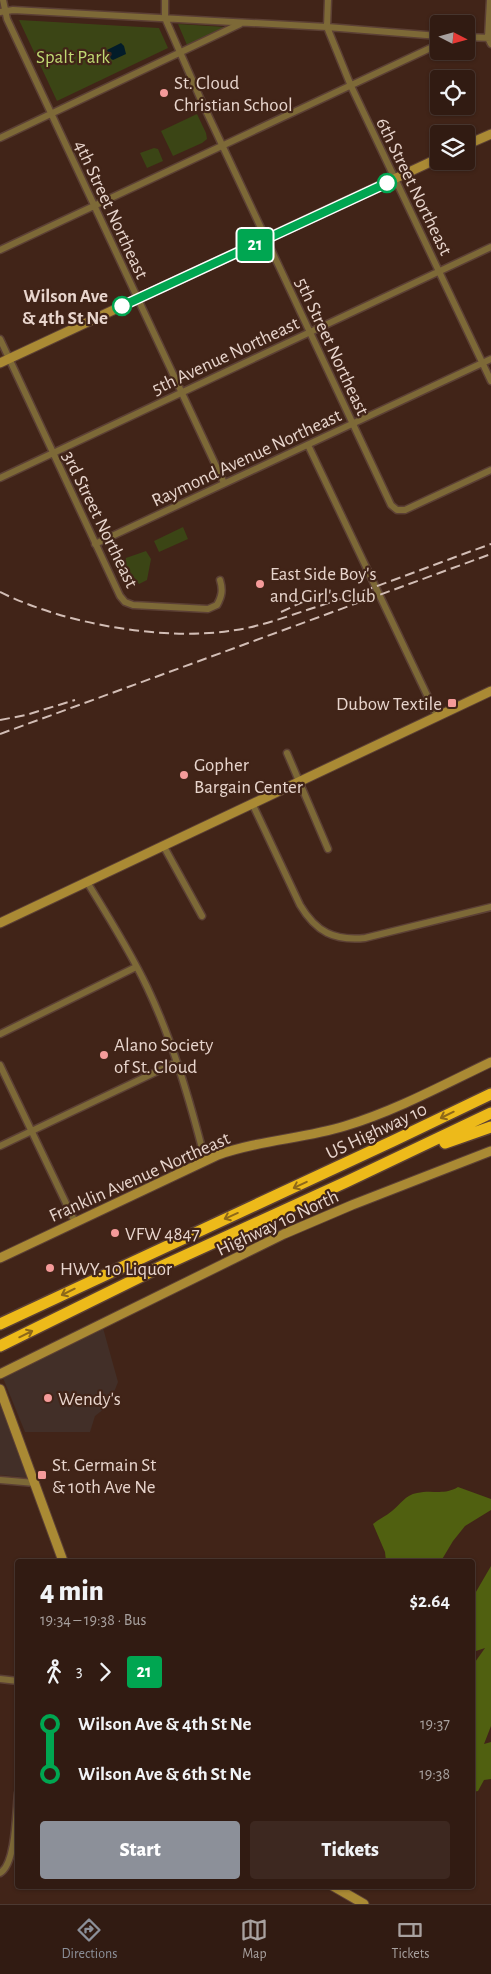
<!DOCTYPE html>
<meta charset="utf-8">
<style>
:root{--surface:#311b12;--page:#3d2820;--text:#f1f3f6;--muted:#a8a19f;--line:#4c3932;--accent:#8c9099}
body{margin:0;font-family:"Alegreya Sans",sans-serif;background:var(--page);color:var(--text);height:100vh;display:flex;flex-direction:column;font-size:19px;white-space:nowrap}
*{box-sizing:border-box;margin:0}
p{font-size:16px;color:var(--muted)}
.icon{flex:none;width:28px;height:28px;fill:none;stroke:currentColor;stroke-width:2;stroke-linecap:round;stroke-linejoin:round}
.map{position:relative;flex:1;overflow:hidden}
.details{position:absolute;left:15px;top:1559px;width:460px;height:330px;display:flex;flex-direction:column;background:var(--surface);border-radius:5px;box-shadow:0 1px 4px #0004,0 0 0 1px var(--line)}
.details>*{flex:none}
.badge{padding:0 10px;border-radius:4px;font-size:18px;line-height:32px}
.needle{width:32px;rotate:96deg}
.buttons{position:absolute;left:430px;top:15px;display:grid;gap:10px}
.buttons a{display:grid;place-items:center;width:45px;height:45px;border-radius:5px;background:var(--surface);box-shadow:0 1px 4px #0004,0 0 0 1px var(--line);font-size:25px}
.map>.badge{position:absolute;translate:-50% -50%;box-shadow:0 0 0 2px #fff}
.legs{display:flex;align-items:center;gap:8px;height:55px;padding:0 25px;font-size:16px}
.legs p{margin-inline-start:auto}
.summary{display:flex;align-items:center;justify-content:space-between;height:85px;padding:0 25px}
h1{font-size:28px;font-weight:800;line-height:38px}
.action{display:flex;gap:10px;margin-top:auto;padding:10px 25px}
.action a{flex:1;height:58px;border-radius:5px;background:var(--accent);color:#fff;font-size:20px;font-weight:800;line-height:58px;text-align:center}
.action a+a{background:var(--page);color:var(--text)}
ul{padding:0 25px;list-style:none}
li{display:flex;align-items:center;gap:18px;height:50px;font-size:19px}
li i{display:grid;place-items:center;width:8px;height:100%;margin:0 6px;background:currentColor}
li i::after{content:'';width:12px;height:12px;margin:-6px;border:4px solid;border-radius:50%;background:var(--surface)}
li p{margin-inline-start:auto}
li:first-child i{background:linear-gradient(#0000 50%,currentColor 0)}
li:last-child i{background:linear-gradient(currentColor 50%,#0000 0)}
.tab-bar{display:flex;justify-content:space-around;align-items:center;height:70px;border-top:1px solid var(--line);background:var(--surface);font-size:14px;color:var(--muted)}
.tab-bar a{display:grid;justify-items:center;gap:2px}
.tab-bar .current{color:var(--accent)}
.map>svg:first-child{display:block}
.commercial{fill:#422f28}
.green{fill:#3b4515}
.forest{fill:#506010}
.water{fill:#031c29}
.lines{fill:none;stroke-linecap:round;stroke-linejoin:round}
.street-casing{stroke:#5c4035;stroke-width:9}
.secondary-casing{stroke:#5c4035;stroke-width:11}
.highway-casing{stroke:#5c4035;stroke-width:14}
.street{stroke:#7d6937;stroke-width:6}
.secondary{stroke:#aa8a34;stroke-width:9}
.highway{stroke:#edba1a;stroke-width:11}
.rail{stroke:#d2bdb5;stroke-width:2;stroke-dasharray:10 5;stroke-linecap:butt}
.oneway{stroke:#8e6819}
.line-1-casing{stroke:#fff;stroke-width:11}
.line-1{stroke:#00a651;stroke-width:8}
.poi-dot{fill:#f59b9a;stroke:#412418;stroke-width:2}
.stop-1-dot{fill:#fff;stroke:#00a651;stroke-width:2.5}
.labels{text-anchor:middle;stroke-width:4.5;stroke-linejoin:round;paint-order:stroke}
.park-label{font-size:19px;fill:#c0d972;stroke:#412418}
.poi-label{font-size:19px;fill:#e8d5cd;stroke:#412418;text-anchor:start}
.street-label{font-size:19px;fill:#e8d5cd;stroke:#412418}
.stop-label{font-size:19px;font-weight:bold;fill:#e8d5cd;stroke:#412418;text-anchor:end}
</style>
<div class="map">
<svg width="491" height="1904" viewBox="0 0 491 1904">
<rect width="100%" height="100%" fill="#412418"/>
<!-- commercial -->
<path class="commercial" d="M103 1328 118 1382 109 1405 95 1416 90 1432H25L3 1378Z
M0 1403 29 1478 0 1475Z"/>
<!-- green -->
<path class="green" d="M19 20 159 28 168 48 57 101Z
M178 24 225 27 187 45Z
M197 114 206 133 207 139 202 143 173 156 161 131Z
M154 148 158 149 163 161 147 168 140 153Z
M183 527 188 539 159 552 154 541Z
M146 551 151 559 147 580 139 584 125 565 126 558Z"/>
<!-- forest -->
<path class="forest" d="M458 1487 491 1499V1510L465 1526 453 1541 441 1561H386L385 1552 373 1524C379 1519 386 1516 392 1511 401 1504 405 1495 417 1493 433 1489 443 1496 458 1487Z
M491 1566V1726L484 1744 491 1742V1779L484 1780 478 1791 473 1792V1665L485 1648 473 1652V1597Z"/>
<!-- water -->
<path class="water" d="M121 43 124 46 126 54 113 60 111 59 107 50Z"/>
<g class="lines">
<defs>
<path id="street" d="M3 0 7 19 224 483
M165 0V18L201 100 391 505 397 510H405L491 470
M328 0 327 27 351 86 491 381
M490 0 488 38 491 44
M0 12 13 10 327 27 439 36
M466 37 491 38
M0 138 240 24
M0 250 439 44
M0 339 120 596 125 602 133 605 208 609 217 605C222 596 223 590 220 580
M308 445 437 716
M0 478 491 247
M95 544 491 359
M287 753 328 849
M252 803 300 905C316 932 334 941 365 938L491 907
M163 845 202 916
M87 882C108 916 130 951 147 987 173 1042 190 1101 205 1160
M0 1034 136 967
M0 1065 75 1222
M0 1146 177 1062
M0 1480 35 1483
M0 1679 18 1681
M0 1873C16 1864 16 1811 18 1793"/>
<path id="secondary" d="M466 145 491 134
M0 363 439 158
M0 923 491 691
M0 1258 218 1155C259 1140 303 1139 345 1126 395 1111 443 1085 491 1062
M0 1374 284 1234 352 1205 491 1151
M0 1389 63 1561
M333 1886 364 1904"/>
<path id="highway" d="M445 1143 491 1127
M0 1324 395 1140 491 1094
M0 1346 160 1267 346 1182 491 1113"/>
</defs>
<!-- street casing -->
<use href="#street" class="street-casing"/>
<!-- secondary casing -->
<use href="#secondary" class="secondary-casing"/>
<!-- highway casing -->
<use href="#highway" class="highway-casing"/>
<!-- street -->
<use href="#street" class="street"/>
<!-- secondary -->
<use href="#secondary" class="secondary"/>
<!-- highway -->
<use href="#highway" class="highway"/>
<!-- rail -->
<path class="rail" d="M0 592C64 624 166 642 236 630 262 626 288 616 313 608 373 589 432 565 491 544
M281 612 322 593
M0 720 26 715 75 700
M0 734 491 554"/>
</g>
<!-- one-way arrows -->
<defs><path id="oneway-shaft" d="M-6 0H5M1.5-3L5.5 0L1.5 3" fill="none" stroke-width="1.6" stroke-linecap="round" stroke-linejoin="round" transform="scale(1.25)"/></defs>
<g class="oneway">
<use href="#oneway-shaft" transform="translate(447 1115) rotate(154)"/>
<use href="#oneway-shaft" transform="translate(300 1185) rotate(155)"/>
<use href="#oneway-shaft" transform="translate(231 1216) rotate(156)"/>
<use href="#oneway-shaft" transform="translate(68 1292) rotate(154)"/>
<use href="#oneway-shaft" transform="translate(26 1334) rotate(-26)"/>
</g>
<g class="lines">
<defs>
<path id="line-1" d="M122 306 387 183"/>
</defs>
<!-- line-1 casing -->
<use href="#line-1" class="line-1-casing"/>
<!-- line-1 -->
<use href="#line-1" class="line-1"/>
</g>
<!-- markers -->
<g class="poi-dot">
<circle cx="164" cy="93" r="5"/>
<circle cx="260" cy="584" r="5"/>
<rect x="447" y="698" width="10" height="10" rx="2.5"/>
<circle cx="184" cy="775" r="5"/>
<circle cx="104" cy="1055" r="5"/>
<circle cx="115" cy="1233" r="5"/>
<circle cx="50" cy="1268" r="5"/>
<circle cx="48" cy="1398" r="5"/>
<rect x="37" y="1470" width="10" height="10" rx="2.5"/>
</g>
<g class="stop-1-dot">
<circle cx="387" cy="183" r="9"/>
<circle cx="122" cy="306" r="9"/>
</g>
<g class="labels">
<!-- park labels -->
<g class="park-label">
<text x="73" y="63">Spalt Park</text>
</g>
<!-- poi labels -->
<g class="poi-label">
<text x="174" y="89">St. Cloud<tspan x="174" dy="22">Christian School</tspan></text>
<text x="270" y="580">East Side Boy's<tspan x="270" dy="22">and Girl's Club</tspan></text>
<text x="442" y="710" text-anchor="end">Dubow Textile</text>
<text x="194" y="771">Gopher<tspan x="194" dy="22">Bargain Center</tspan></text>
<text x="114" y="1051">Alano Society<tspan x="114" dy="22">of St. Cloud</tspan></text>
<text x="125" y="1240">VFW 4847</text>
<text x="60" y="1275">HWY. 10 Liquor</text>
<text x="58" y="1405">Wendy's</text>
<text x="52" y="1471">St. Germain St<tspan x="52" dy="22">&amp; 10th Ave Ne</tspan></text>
</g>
<!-- street labels -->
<g class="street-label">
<text transform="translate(415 186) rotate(64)" y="7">6th Street Northeast</text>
<text transform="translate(112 209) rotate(65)" y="7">4th Street Northeast</text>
<text transform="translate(333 346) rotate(65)" y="7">5th Street Northeast</text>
<text transform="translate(225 355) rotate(-25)" y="7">5th Avenue Northeast</text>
<text transform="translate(246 457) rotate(-25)" y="7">Raymond Avenue Northeast</text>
<text transform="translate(101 519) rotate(64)" y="7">3rd Street Northeast</text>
<text transform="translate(376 1130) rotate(-25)" y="7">US Highway 10</text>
<text transform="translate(139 1176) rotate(-24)" y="7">Franklin Avenue Northeast</text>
<text transform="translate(277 1222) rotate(-25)" y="7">Highway 10 North</text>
</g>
<!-- stop labels -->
<g class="stop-label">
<text x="108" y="302">Wilson Ave<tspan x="108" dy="22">&amp; 4th St Ne</tspan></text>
</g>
</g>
</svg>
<div class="buttons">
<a><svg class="needle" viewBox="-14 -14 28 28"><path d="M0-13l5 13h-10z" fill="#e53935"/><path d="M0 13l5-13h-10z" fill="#a8a19f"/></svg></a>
<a><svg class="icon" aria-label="locate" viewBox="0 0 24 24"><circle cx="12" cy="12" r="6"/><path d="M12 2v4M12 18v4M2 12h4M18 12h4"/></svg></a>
<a><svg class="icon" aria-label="layers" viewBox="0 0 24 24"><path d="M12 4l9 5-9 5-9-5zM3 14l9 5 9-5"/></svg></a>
</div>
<b class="badge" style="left:255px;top:245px;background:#00a651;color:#fff">21</b>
<section class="details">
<div class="summary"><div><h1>4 min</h1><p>19:34 – 19:38 · Bus</p></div><b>$2.64</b></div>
<div class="legs"><svg class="icon" aria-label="walk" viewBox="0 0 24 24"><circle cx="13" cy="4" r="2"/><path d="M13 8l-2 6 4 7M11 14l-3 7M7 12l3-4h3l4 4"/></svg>3<svg class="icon" aria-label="forward" viewBox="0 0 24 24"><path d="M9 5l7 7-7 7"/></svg><b class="badge" style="background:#00a651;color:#fff">21</b></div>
<ul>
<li><i style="color:#00a651"></i><b>Wilson Ave &amp; 4th St Ne</b><p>19:37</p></li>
<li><i style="color:#00a651"></i><b>Wilson Ave &amp; 6th St Ne</b><p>19:38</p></li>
</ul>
<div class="action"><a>Start</a><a>Tickets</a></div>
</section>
</div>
<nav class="tab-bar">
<a class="current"><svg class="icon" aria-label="directions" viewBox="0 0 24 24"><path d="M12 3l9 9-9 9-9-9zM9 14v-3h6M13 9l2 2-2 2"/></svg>Directions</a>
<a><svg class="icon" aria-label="map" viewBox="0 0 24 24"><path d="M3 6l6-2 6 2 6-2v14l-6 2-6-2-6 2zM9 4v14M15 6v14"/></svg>Map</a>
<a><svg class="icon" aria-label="tickets" viewBox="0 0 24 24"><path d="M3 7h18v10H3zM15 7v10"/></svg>Tickets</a>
</nav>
